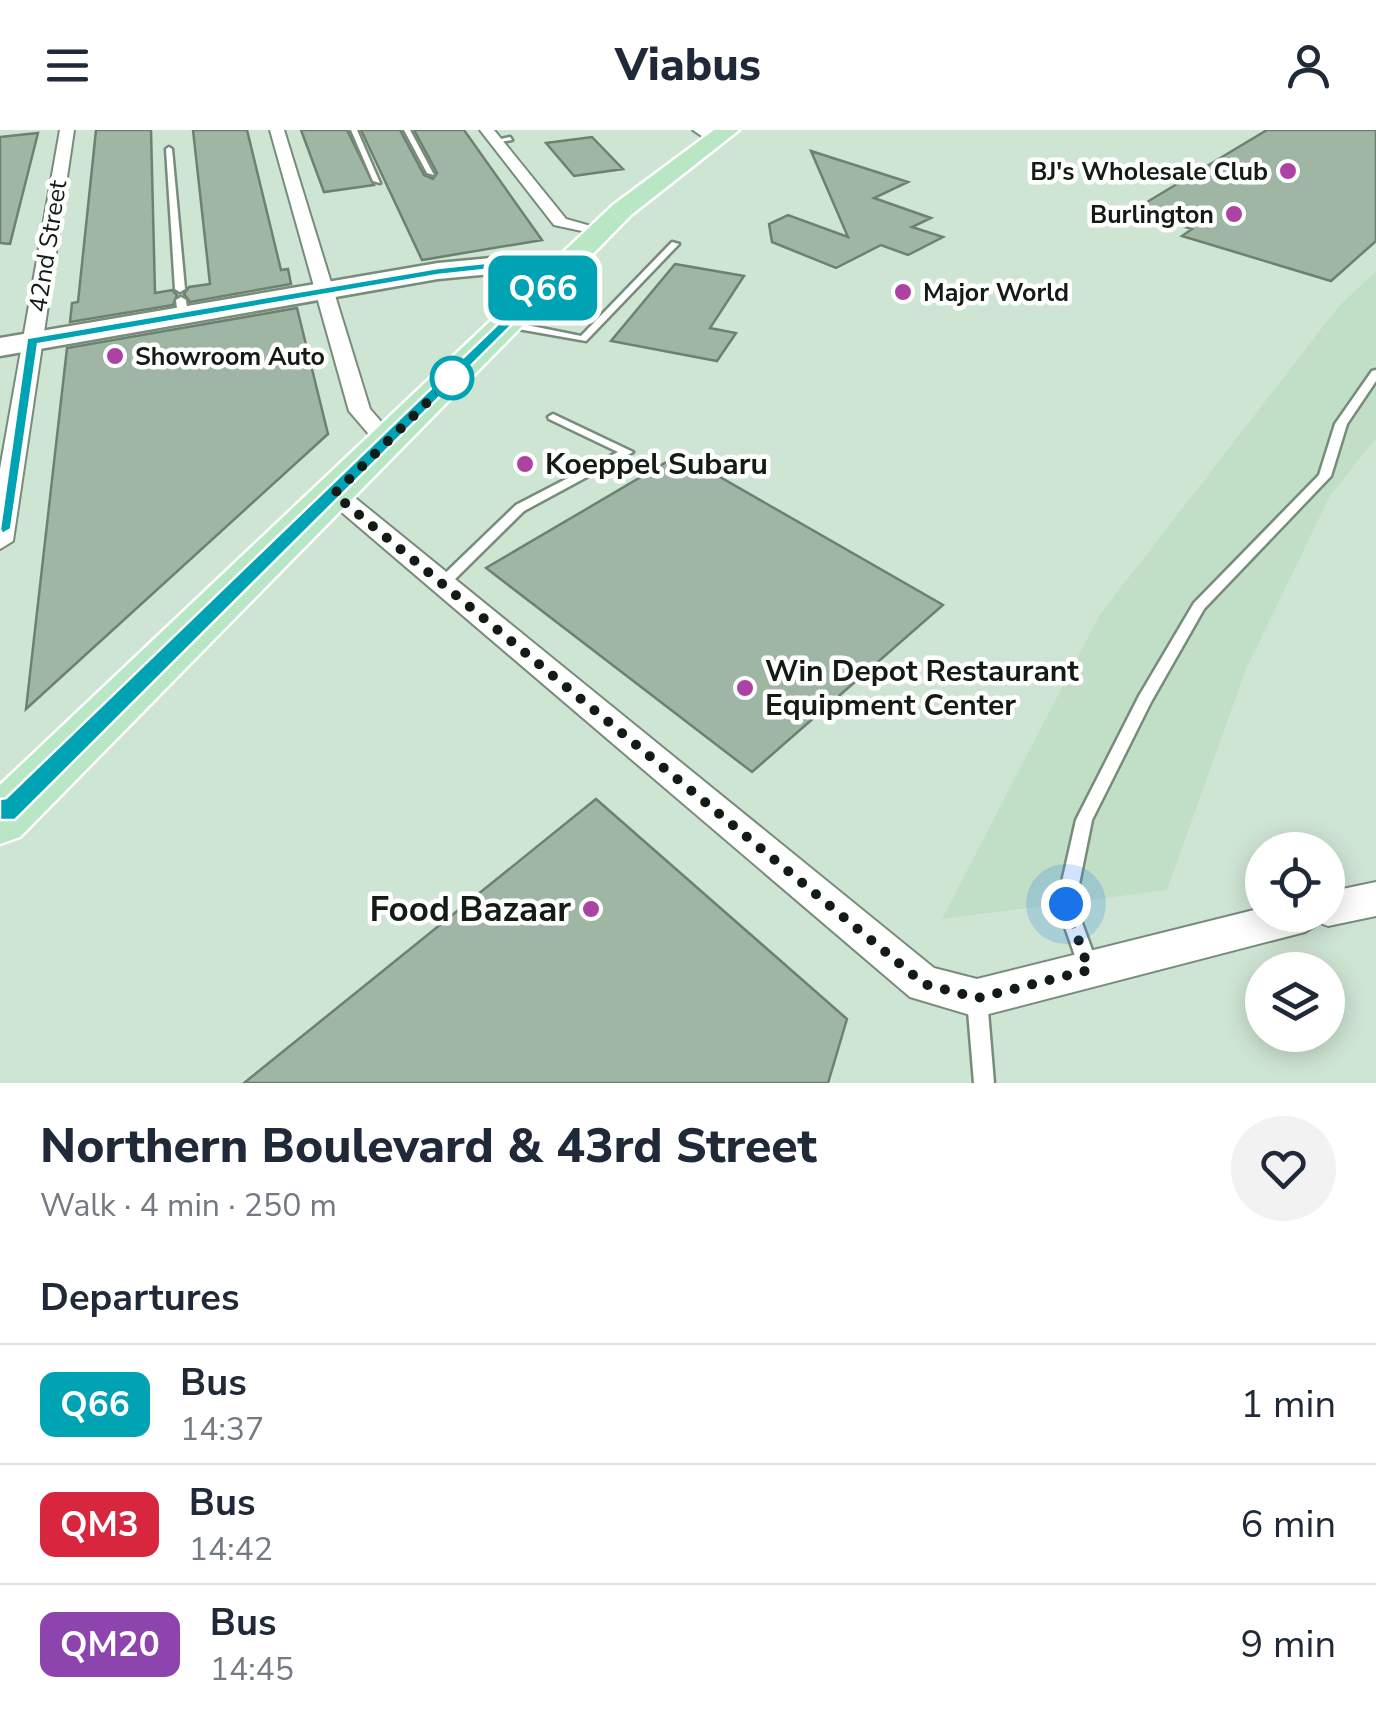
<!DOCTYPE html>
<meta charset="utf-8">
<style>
:root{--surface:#fff;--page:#f2f2f3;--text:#1f2937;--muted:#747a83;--line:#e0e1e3}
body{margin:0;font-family:"Nunito Sans",sans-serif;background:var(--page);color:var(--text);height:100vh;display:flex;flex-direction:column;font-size:38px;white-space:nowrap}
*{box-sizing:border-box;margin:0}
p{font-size:32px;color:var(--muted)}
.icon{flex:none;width:55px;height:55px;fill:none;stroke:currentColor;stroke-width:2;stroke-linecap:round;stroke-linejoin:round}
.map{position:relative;height:953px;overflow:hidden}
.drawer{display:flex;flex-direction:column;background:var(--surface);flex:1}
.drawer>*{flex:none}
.badge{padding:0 20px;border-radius:15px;font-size:35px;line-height:65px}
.buttons{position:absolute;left:1245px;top:702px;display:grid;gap:20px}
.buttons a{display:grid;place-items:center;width:100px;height:100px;border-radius:50%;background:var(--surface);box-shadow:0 5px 25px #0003;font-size:50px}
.you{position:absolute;width:50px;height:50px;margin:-25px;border:8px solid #fff;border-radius:50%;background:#1a73e8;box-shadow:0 0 0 15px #1a73e833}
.map>.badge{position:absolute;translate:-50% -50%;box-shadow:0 0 0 5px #fff}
h2{padding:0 40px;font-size:38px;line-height:90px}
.round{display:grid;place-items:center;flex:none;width:105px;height:105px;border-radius:52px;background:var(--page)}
.overview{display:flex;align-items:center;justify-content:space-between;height:170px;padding:0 40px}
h1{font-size:48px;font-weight:800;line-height:75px}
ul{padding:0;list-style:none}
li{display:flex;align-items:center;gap:30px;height:120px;padding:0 40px;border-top:2px solid var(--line)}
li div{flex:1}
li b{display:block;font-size:38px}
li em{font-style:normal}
li .badge{min-width:110px;font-weight:700;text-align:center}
header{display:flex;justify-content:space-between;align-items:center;height:130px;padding:0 40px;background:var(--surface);font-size:45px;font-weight:800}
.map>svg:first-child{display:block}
.built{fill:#c1dec6}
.building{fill:#a0b6a4;stroke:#6d8171;stroke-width:2.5}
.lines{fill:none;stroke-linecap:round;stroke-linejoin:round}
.lane-casing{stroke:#778c7b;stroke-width:5}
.street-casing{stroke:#778c7b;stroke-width:4}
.secondary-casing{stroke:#778c7b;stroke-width:5}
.primary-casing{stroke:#fff;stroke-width:5}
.lane{fill:#fff;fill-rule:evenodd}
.street{fill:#fff;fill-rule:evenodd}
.secondary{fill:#fff;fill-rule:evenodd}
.primary{fill:#b9e6c4;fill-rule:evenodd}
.line{fill:#00a3b4;stroke:#fff;stroke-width:2.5}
.walk{stroke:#131b15;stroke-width:10;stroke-dasharray:0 18}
.poi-dot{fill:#ac43a4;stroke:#fff;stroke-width:4}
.stop-dot{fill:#fff;stroke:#00a3b4;stroke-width:5}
.labels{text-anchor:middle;stroke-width:9;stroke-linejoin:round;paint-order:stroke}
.far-poi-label{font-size:25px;font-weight:bold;fill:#131b15;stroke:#fff;text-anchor:end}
.far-street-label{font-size:25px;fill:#131b15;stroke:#fff}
.poi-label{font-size:30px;font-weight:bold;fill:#131b15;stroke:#fff;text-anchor:start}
.near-poi-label{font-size:35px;font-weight:bold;fill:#131b15;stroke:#fff;text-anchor:end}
</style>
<header><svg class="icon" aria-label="menu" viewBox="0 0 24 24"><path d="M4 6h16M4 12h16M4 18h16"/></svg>Viabus<svg class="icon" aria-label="person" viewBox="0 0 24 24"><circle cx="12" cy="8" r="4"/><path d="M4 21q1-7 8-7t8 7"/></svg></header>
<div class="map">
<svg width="1376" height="953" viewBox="0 0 1376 953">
<rect width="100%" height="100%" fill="#cfe5d3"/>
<!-- built -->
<path class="built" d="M1376 141V308L1330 366 1246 539 1167 760 942 789 1099 486 1339 176Z"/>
<!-- building -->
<path class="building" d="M96 0H151L155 163 172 160 177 165 173 175 70 192 72 173 78 172Z
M193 0H247L281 140 288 139 291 154 190 172 184 164 189 157 210 154Z
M301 0H347L374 55 324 62Z
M361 0H400L424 45 433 49 437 43 414 0H464L542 110 422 130Z
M1267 0H1376V111L1331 151 1182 106 1192 99 1132 81Z
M38 3 10 114 0 113V7Z
M592 7 623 39 574 46 546 13Z
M811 21 908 52 874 68 931 88 912 97 943 107 908 125 881 115 836 138 772 112 769 94 788 85 848 107Z
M675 134 744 146 710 198 736 203 717 231 611 211Z
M297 178 328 304 26 579 67 218Z
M680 324 943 475 752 642 486 438Z
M596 669 847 889 828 953H244Z"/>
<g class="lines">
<defs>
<path id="lane" d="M351 0H357L380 53 373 51Z
M404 0H410L434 45 427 43Z
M510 7 512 10 495 13 492 11Z
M169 17 172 19 185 159 180 162 175 159 166 19Z
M672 112 679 114 586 211 507 197 502 194 507 191 581 206Z
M181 167 186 170 188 187 183 190 178 187 176 170Z
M1376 240V251L1347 294 1331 346 1204 479 1151 572 1092 690 1075 774 1099 839 1096 846 1089 848 1082 846 1057 774 1076 690 1139 566 1194 473 1319 345 1335 294 1372 241Z
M553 284 633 322 524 381 447 457H437L435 454 437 451 516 375 618 322 549 289 548 287Z
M977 859 984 862 987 869 994 953H974L967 869 970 862Z"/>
<path id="street" d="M60 0H74L13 411 0 419V339Z
M270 0H284L370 279 398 311 395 316H379L349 281Z
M480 0H494L566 89 605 100V106L554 95Z
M693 0H710L721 8 709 11Z
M334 356 343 358 934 838 977 849 1262 778V785H1328V762L1376 752V786L1328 796 1320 793 1305 802 977 887 910 867 325 368 322 363 325 358Z"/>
<path id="secondary" d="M522 125 564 129 577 137 564 145 522 141 438 149 0 226V208L438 133Z"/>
<path id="primary" d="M714 0H739L631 85 20 707 0 714V655L613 75Z"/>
</defs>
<!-- lane casing -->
<use href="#lane" class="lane-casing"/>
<!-- street casing -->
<use href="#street" class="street-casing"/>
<!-- secondary casing -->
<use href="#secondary" class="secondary-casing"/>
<!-- primary casing -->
<use href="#primary" class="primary-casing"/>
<!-- lane -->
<use href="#lane" class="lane"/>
<!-- street -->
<use href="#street" class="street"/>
<!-- secondary -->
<use href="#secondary" class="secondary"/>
<!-- primary -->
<use href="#primary" class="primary"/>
</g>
<!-- line -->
<path class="line" d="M522 129 570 137 15 690H0V669L6 668 554 140 522 136 438 145 38 214 11 399 2 404 0 399 27 208 438 138Z"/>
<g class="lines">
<!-- walk -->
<path class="walk" d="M452 248 334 364 924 854 978 868 1089 840 1066 774"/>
</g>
<!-- markers -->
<g class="poi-dot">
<circle cx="1288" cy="41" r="10"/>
<circle cx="1234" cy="84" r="10"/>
<circle cx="903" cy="162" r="10"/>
<circle cx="115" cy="226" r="10"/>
<circle cx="525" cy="334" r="10"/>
<circle cx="745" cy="558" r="10"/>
<circle cx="591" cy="779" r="10"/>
</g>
<circle class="stop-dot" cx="452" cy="248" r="20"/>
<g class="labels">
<!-- far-poi labels -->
<g class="far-poi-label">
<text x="1268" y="50">BJ's Wholesale Club</text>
<text x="1214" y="93">Burlington</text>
<text x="923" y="171" text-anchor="start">Major World</text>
<text x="135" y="235" text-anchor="start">Showroom Auto</text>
</g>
<!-- far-street labels -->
<g class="far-street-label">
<text transform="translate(47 116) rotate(-81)" y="9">42nd Street</text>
</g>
<!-- poi labels -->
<g class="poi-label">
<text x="545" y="344">Koeppel Subaru</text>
<text x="765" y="551">Win Depot Restaurant<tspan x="765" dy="34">Equipment Center</tspan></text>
</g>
<!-- near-poi labels -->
<g class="near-poi-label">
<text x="571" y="791">Food Bazaar</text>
</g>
</g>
</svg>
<div class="buttons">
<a><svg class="icon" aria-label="locate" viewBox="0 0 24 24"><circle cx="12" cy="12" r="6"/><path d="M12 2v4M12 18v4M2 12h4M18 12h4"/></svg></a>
<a><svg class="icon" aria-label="layers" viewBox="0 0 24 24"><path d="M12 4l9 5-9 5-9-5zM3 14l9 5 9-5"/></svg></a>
</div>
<div class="you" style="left:1066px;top:774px"></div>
<b class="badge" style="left:543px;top:158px;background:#00a3b4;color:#fff">Q66</b>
</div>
<section class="drawer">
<div class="overview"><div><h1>Northern Boulevard &amp; 43rd Street</h1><p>Walk · 4 min · 250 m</p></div><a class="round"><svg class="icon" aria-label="heart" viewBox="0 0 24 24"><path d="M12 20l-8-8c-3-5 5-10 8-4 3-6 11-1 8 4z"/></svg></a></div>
<h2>Departures</h2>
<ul>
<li><span class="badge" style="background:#00a3b4;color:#fff">Q66</span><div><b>Bus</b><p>14:37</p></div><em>1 min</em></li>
<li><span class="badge" style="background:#d7263d;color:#fff">QM3</span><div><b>Bus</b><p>14:42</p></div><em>6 min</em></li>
<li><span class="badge" style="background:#8e44ad;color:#fff">QM20</span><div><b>Bus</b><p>14:45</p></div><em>9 min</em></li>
</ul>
</section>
